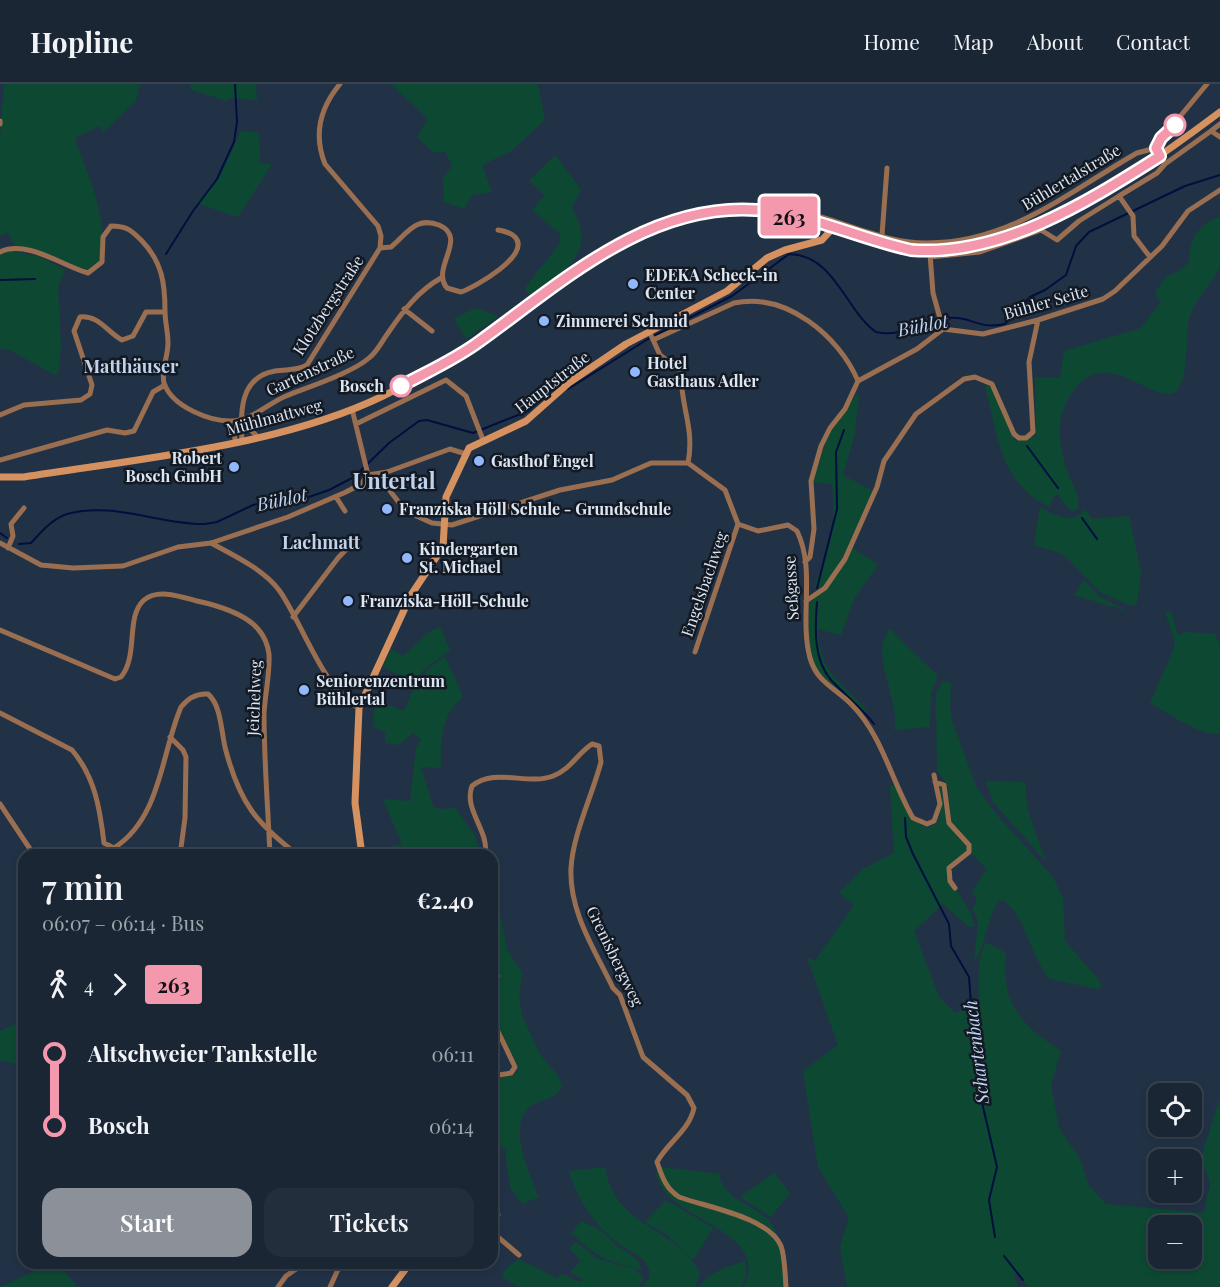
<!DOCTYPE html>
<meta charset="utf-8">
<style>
:root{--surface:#1a2634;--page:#232e3c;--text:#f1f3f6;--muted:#9fa5ac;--line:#38434f;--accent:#8c9099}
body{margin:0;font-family:"Playfair Display",serif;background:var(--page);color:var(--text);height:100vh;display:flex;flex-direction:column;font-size:22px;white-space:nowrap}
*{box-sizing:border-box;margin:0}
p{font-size:20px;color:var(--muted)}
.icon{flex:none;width:33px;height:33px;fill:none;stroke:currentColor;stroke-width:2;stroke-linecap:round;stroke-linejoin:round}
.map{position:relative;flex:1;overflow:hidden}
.details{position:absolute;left:18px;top:765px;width:480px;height:420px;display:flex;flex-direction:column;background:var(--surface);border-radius:18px;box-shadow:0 3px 9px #0003,0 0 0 2px var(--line)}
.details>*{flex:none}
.badge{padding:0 12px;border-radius:4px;font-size:21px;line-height:39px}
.buttons{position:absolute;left:1148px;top:999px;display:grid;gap:12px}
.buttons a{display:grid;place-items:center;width:54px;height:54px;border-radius:12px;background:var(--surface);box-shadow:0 3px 9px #0003,0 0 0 2px var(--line);font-size:30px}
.map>.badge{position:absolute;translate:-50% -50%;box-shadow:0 0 0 3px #fff}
.legs{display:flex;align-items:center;gap:9px;height:66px;padding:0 24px;font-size:20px}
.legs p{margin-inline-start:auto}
.headline{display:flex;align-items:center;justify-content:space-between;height:102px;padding:0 24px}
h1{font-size:33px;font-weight:600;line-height:45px}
.cta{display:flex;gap:12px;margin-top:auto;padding:12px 24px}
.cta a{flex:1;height:69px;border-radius:18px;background:var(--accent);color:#fff;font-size:24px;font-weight:600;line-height:69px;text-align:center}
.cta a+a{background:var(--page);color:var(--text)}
ul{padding:0 24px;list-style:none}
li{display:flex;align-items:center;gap:21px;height:72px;font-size:22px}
li i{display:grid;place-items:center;width:9px;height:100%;margin:0 8px;background:currentColor}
li i::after{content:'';width:15px;height:15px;margin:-8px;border:4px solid;border-radius:50%;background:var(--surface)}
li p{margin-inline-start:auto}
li:first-child i{background:linear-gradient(#0000 50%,currentColor 0)}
li:last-child i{background:linear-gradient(currentColor 50%,#0000 0)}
header{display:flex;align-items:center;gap:36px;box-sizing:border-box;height:84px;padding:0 30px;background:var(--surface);border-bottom:2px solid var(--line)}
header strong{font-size:28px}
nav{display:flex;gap:33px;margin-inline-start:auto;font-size:21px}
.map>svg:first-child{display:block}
.green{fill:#0d4932;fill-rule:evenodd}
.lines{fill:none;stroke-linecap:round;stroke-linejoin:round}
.stream{stroke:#000f3e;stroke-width:2}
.street{stroke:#9a6f51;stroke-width:5}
.secondary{stroke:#d59160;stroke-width:7}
.line-1-casing{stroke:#fff;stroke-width:14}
.line-1{stroke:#f498ae;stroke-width:9}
.stop-1-dot{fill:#fff;stroke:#f498ae;stroke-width:3}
.poi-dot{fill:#91b8fd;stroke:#121922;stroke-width:2}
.labels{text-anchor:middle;stroke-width:5;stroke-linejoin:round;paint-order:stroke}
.street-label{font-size:16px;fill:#dce6f3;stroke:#121922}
.poi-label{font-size:16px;font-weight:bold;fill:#dce6f3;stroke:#121922;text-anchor:start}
.stop-label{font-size:16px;font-weight:bold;fill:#dce6f3;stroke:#121922;text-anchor:end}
.water-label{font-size:18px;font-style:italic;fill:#c2d5f5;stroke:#121922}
.neighbourhood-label{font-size:18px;font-weight:bold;fill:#bfd2ec;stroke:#121922}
.district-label{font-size:22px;font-weight:bold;fill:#bfd2ec;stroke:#121922}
</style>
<header>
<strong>Hopline</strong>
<nav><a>Home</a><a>Map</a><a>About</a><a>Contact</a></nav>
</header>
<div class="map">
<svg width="1220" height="1203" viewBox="0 0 1220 1203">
<rect width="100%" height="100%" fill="#223246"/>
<!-- green -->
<path class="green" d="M4 0H140L136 17 103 48 99 42 75 54C86 88 117 152 95 184L86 186 14 161 8 148 0 152V54Z
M189 0H256L257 16 230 14 227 17 192 6Z
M391 0H538L545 36 511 67 482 81 492 108 473 111 464 125 444 118 443 93 452 82 445 67 434 69 417 53 428 35Z
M241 47 259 49 260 80H272L238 133 196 119 218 96Z
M554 72 557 73 581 106 572 123C598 171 565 186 529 211L525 204 560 159V150L532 126 545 111 529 97Z
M1216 134H1220C1220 148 1220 167 1220 180 1216 198 1193 215 1189 235 1185 251 1190 303 1173 309 1147 318 1100 252 1066 319 1054 343 1061 370 1070 394 1074 403 1080 414 1078 424L1072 428 1056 409 1049 423C998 397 999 352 985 303L989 301 992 304 1015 357 1036 352 1035 293 1060 294 1064 267 1141 244 1161 218 1155 209 1166 192C1177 189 1181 187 1189 178 1189 158 1196 143 1216 134Z
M11 167 41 173 65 186 58 203 61 264 58 290 55 291 12 267 0 264V170Z
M475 224 498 232 466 255 454 235Z
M856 311 859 312 855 349 843 391 873 407C856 440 846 477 821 504L814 502C831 463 836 443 832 400L813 398 828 352Z
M1040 423C1054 431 1074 442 1085 425L1092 435 1129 432 1141 488 1137 519 1131 522 1100 508 1063 470 1034 461Z
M852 463 878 481 855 513 841 551 818 545C821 595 840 593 867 627L863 631C851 615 829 605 819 589 807 571 807 539 810 518 828 502 843 487 852 463Z
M1084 496 1099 512 1127 527 1074 511Z
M1171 527 1178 551 1185 548 1215 550 1220 562V649C1204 654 1166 628 1150 619L1174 564 1175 557 1165 528Z
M440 543 450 566 423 586 418 598 422 599 428 585 445 572 463 613C441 629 440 660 441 684L421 683 433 722 438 725 455 724 476 753 479 771H393V761H401V758L383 715 410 717 416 664 421 655 413 649 399 661 385 659V648L373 642 375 616 404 627 416 599 383 583 391 565 403 572 429 548Z
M890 545 938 592 931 609 930 643 894 646C901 613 868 572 890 545Z
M943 597 951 599 950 621 952 637 976 702 996 730 1053 793 1063 815 1065 857 1100 897 1101 903 1098 905 1050 895C1030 872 1026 832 1003 816L999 817C987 831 986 864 974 877L978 837 973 825 977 815 972 807 987 785 972 770 968 756 951 737 948 702 937 687 936 609Z
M986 697 1025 698 1028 727 1046 778 993 718Z
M890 702H896C903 715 922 764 940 733L939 702H941L947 738 967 763V767L949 782 947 791 971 829 974 843 968 842 943 820 914 847 939 913 955 929 979 920C979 899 976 876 986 858L1006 869C1001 921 1020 940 1061 967L1051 1001 1059 1044 1080 1075 1089 1102 1106 1120 1204 1129 1210 1099 1201 1074 1220 1013V1203H1028L1017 1188 1014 1193 1018 1203H847L840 1163 849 1134 818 1083 803 987 838 961 807 873 815 877 854 821 839 809 863 785 894 769ZM1158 1142H1191V1174H1158Z
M492 821 501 832 507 866 522 888 519 916 522 931 539 969 558 992 562 1002C558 1013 546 1015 536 1019 503 1034 529 1089 539 1113L522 1120 510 1103 505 1064 492 1063V994L514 991 519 984 492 930V917L501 891 492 873Z
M24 936V973L21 981 0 976V947Z
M605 1083C614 1145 679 1143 700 1190L695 1203H643C651 1195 652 1187 645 1178 639 1170 626 1165 618 1159 596 1143 576 1113 569 1087Z
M662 1083 719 1090C723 1121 769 1121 777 1151L763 1139 676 1109 667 1099Z
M658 1085C679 1138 764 1118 780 1166 784 1177 783 1191 784 1203H744C772 1142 664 1139 656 1088Z
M774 1089 790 1109 771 1133 740 1113Z
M666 1116 713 1144 693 1176 667 1151 645 1138Z
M581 1137 602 1147 616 1161 638 1176 642 1187 605 1175 589 1165 571 1149Z
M576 1158 598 1175 634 1185 644 1194 639 1203H519L502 1193 505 1185 519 1175 557 1194 562 1190 580 1198 582 1195 570 1188 581 1177 569 1164Z
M745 1177 746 1193 741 1203H699C710 1187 728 1183 745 1177Z
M52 1179H58L77 1203H0Z"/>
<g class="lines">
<!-- stream -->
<path class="stream" d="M166 170 193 127 217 95 234 58 237 38 235 0
M0 196 35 195
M568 305 648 255 732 212 789 170C835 171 845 226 876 248 902 254 925 236 950 234 972 232 977 246 1005 240L1030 213 1045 206 1066 191 1076 162 1089 148 1185 102 1220 91
M1027 362 1058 404
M1082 434 1097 455
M0 449 7 454
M19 460 31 459C41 448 52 435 67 430 111 417 161 441 205 440L217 438 253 421 286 414 303 415 329 406 354 393 389 359 419 337 427 336 473 349 528 327 556 302
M817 504 837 425 836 368 844 346
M817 518C815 544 813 575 831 596 845 611 861 623 874 640
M905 734 906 753 913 770 949 840 951 862 969 893 977 997 997 1083 989 1116 995 1153
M1004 1172 1023 1196"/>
<!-- street -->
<path class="street" d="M0 37V40
M1211 47 1220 40
M1165 80 1211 47 1220 53
M821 133C855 143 893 160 928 159 1010 159 1070 107 1137 69L1156 64
M882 151 887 84
M380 164 391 163C407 150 415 132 439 141 469 154 430 184 447 204L461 208C475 203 532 171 515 153 510 148 504 147 498 146
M0 168C26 155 63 182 88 189L102 178 103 153 111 142C127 142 131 146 142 157 162 178 165 199 165 227 165 238 168 248 168 259 168 272 161 287 164 299 172 323 211 338 233 337 252 336 269 319 286 312 308 303 352 289 369 274 377 268 382 257 388 249 403 227 418 207 441 194
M930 170 933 209 943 245
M930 173 980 168 1041 146 1057 156 1079 137 1119 112
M1150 173 1134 152 1133 132 1119 112 1157 89 1165 80 1157 67 1158 59 1207 0
M404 225 432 247
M943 245 983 250 1038 236 1103 215 1115 207 1162 162 1188 127 1220 106
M649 247 660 271 681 287C680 322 695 343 688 379
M653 256 734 219C786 208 839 252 858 297
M352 325 368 391
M0 331 24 321 81 316 90 310 92 301 74 247 80 233C99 231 107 248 122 256L133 252 146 228H165
M240 336 258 353
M356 340 446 296 466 312 483 356
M242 356C240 328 240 293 275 287 287 285 297 287 307 281L380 164 381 152 378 142 325 80C313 50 320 24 340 0
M235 357 234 342 240 336
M0 376 107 346 125 349 134 347 153 308 165 301
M378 391 403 424 412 430 432 439 452 441 560 406 612 396 651 379H688L725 406 738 440 758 447 788 441 797 447C816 486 799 533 810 574 817 599 836 604 852 621 882 651 892 698 913 734L927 740 934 737 940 720 934 691
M336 413 345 427
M0 459 41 481 73 484 123 482 178 463 211 459 288 433 346 408 361 400 368 391 387 388 450 365 466 370
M211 459C233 471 263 485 279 506 302 538 323 606 359 624
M8 464 13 452 11 440 24 424
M805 478 810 473 814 445 811 397 821 362 830 344 845 325 858 297 917 265 943 245
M806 517 825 504 845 475 877 403 884 377 916 330 964 295 975 293 992 300 1014 350 1019 354H1026L1033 348 1029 278 1038 236
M293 533 338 474 357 454
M0 546 115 595 121 593C139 571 125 533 144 516 158 504 182 513 197 517 216 521 246 530 258 545 264 552 268 562 269 570 270 590 265 610 264 630 264 677 268 724 270 771
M695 568 738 440
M0 629 72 666C95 693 100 725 104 759L114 764C161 734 161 670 181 623 188 614 196 609 208 610 222 622 221 650 226 667 240 719 256 739 298 771
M170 653 183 666 186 673 185 734 180 771
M935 698 944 701 949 739 969 761V768L949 784 950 797 955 804
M0 720 34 771
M485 771C490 747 463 726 472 702 495 683 528 702 553 692 571 685 577 670 592 660L599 662 601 678C592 712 573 750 571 784 569 828 595 866 613 904L620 911 643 973 687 1011 694 1024C689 1047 668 1058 657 1078 662 1092 665 1104 679 1113 706 1123 769 1133 781 1162 785 1173 785 1191 786 1203
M492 880 498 892 492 910
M492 935 515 983 511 989 492 992
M492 1126 498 1131
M492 1148 519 1171
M492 1163 493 1165
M278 1203 286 1192 305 1179
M330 1203 341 1179"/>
<!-- secondary -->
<path class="secondary" d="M0 393H24C137 375 280 362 383 312 415 296 450 279 479 259 564 201 647 116 758 126 810 131 859 156 911 166 1019 175 1137 90 1220 28
M362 771 355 719 359 624 411 511 443 463 446 413 469 364 526 337 570 298 626 260 727 207 767 174 785 166 822 156 833 144
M392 1203 410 1179"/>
</g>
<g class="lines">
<defs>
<path id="line-1" d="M401 302C427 288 456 275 480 257 562 198 648 118 757 126 810 130 860 155 911 166 1001 173 1087 118 1160 72L1156 64 1161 54 1175 41"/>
</defs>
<!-- line-1 casing -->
<use href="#line-1" class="line-1-casing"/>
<!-- line-1 -->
<use href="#line-1" class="line-1"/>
</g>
<!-- markers -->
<g class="stop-1-dot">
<circle cx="1175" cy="41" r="10"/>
<circle cx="401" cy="302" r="10"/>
</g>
<g class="poi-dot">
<circle cx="633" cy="200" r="6"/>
<circle cx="544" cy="237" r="6"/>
<circle cx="635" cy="288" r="6"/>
<circle cx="479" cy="377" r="6"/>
<circle cx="234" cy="383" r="6"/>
<circle cx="387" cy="425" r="6"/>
<circle cx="407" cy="474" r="6"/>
<circle cx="348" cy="517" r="6"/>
<circle cx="304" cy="606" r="6"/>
</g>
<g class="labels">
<!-- street labels -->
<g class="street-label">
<text transform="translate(1071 93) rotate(-31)" y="6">Bühlertalstraße</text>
<text transform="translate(1046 218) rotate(-16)" y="6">Bühler Seite</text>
<text transform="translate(328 221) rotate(-57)" y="6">Klotzbergstraße</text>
<text transform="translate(310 287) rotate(-25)" y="6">Gartenstraße</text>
<text transform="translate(552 298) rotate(-38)" y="6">Hauptstraße</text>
<text transform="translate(274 333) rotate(-15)" y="6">Mühlmattweg</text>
<text transform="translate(704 500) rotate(-71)" y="6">Engelsbachweg</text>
<text transform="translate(791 504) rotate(-93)" y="6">Seßgasse</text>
<text transform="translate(254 614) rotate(-88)" y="6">Jeichelweg</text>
<text transform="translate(615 872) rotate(64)" y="6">Grenisbergweg</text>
</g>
<!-- poi labels -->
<g class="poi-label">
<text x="645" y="197">EDEKA Scheck-in<tspan x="645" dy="18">Center</tspan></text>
<text x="556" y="243">Zimmerei Schmid</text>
<text x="647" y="285">Hotel<tspan x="647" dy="18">Gasthaus Adler</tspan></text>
<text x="222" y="380" text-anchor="end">Robert<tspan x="222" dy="18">Bosch GmbH</tspan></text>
<text x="491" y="383">Gasthof Engel</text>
<text x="399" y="431">Franziska Höll Schule - Grundschule</text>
<text x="419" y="471">Kindergarten<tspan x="419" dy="18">St. Michael</tspan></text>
<text x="360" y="523">Franziska-Höll-Schule</text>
<text x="316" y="603">Seniorenzentrum<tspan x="316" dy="18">Bühlertal</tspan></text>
</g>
<!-- stop labels -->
<g class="stop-label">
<text x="384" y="308">Bosch</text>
</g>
<!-- water labels -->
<g class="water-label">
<text transform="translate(923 242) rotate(-11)" y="6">Bühlot</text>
<text transform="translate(282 416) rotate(-12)" y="6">Bühlot</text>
<text transform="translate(977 968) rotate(-97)" y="6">Schartenbach</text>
</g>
<!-- neighbourhood labels -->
<g class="neighbourhood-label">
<text x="131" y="289">Matthäuser</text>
<text x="321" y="465">Lachmatt</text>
</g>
<!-- district labels -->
<g class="district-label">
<text x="394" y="405">Untertal</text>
</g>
</g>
</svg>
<div class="buttons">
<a><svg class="icon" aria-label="locate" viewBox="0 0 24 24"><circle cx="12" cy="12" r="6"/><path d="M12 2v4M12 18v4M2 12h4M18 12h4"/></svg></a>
<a>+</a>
<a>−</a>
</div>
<b class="badge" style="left:789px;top:132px;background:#f498ae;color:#111">263</b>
<section class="details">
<div class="headline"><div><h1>7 min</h1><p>06:07 – 06:14 · Bus</p></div><b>€2.40</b></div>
<div class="legs"><svg class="icon" aria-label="walk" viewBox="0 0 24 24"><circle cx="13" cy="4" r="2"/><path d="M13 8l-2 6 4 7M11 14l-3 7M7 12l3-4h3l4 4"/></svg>4<svg class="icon" aria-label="forward" viewBox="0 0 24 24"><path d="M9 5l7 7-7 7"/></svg><b class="badge" style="background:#f498ae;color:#111">263</b></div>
<ul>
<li><i style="color:#f498ae"></i><b>Altschweier Tankstelle</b><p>06:11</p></li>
<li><i style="color:#f498ae"></i><b>Bosch</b><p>06:14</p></li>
</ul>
<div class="cta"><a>Start</a><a>Tickets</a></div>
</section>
</div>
